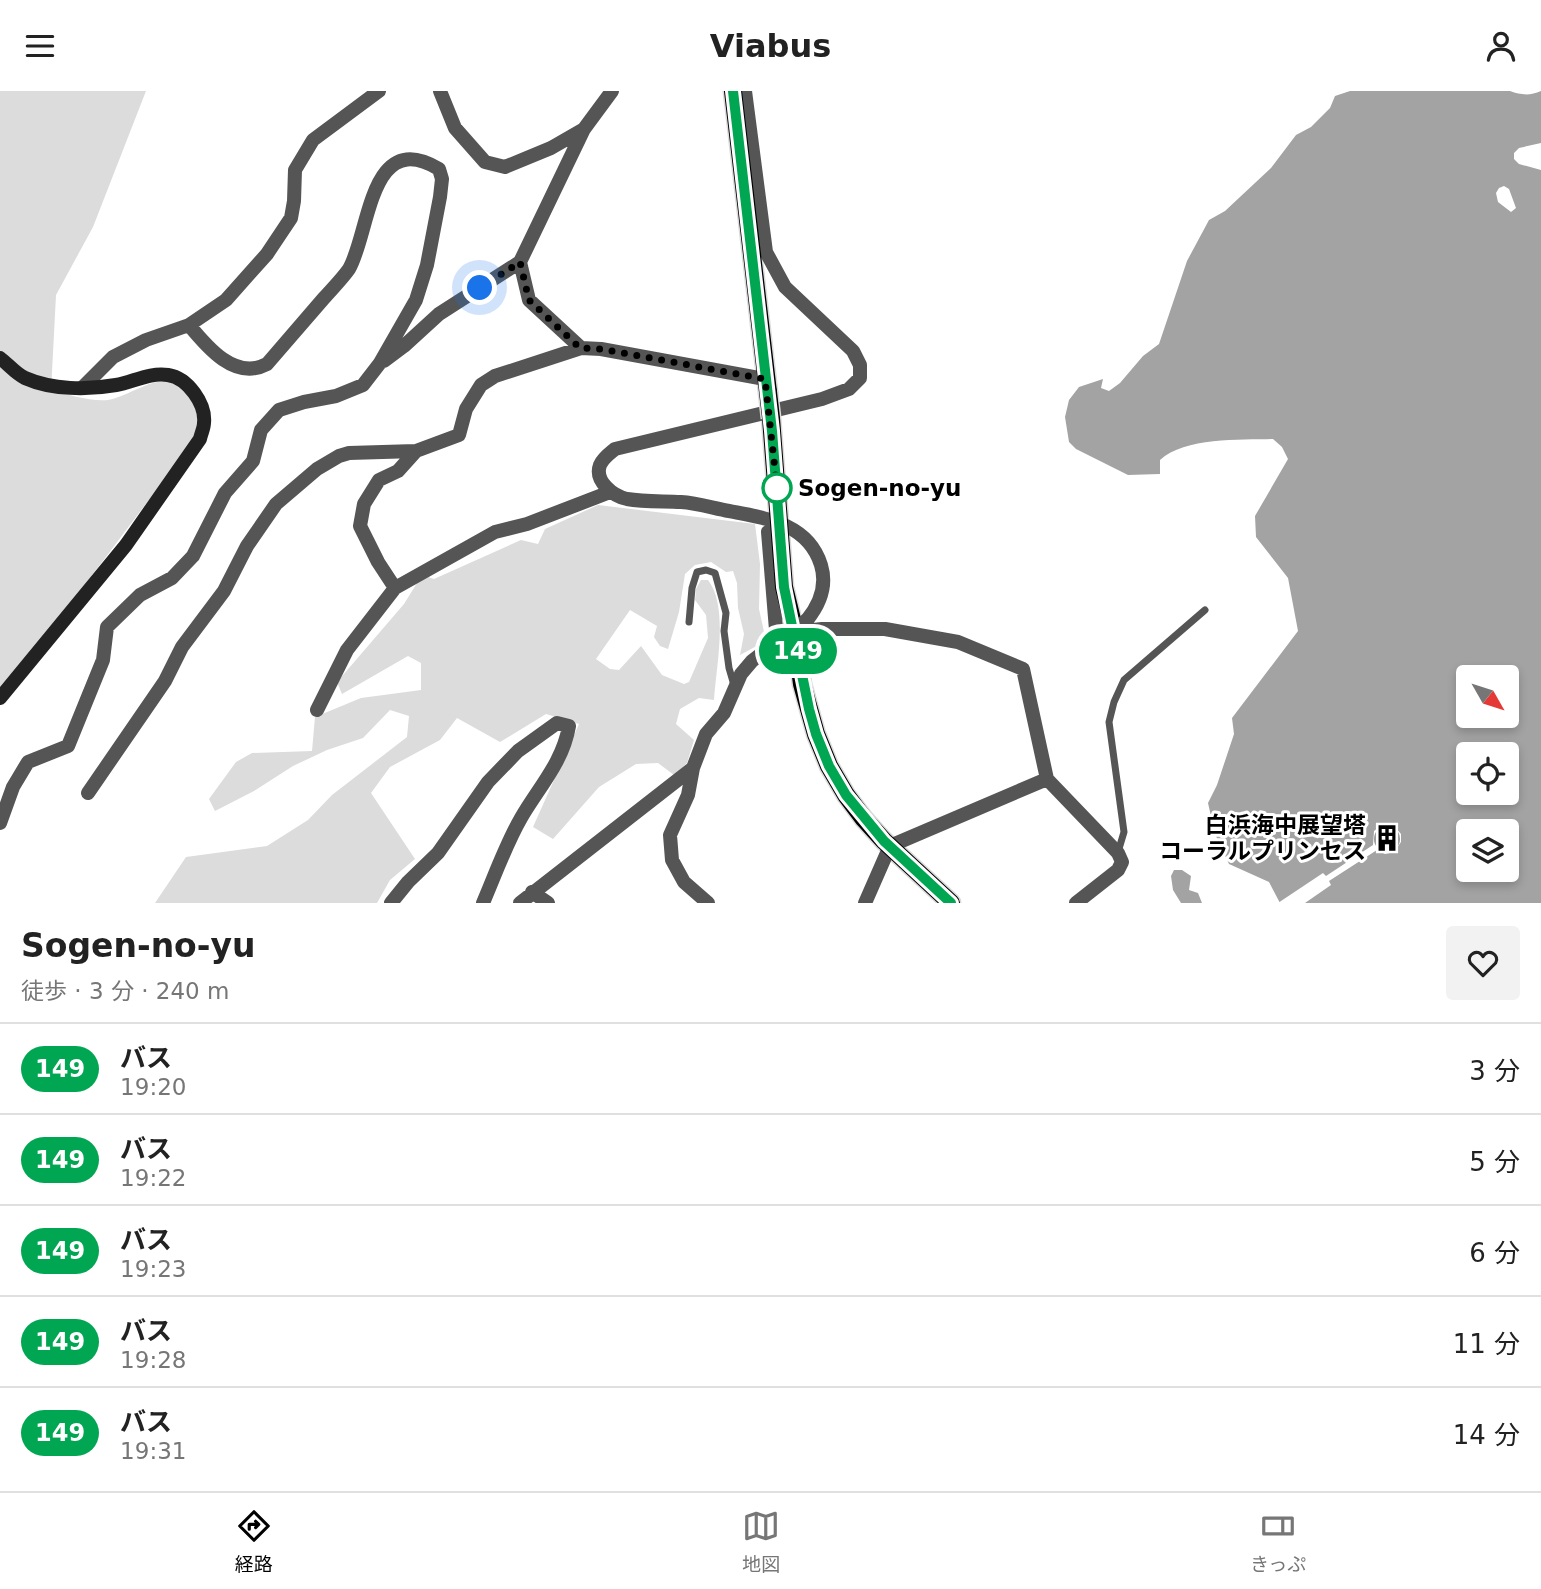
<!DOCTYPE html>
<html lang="ja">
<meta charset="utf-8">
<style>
:root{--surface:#fff;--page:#f2f2f2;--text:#222;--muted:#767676;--line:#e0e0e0;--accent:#000}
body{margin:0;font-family:"DejaVu Sans","Noto Sans JP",sans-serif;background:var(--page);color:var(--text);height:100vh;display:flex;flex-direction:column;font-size:26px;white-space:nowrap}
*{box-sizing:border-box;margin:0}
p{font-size:23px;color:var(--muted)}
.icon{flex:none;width:38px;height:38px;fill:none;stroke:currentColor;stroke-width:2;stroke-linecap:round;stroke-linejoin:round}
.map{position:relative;height:812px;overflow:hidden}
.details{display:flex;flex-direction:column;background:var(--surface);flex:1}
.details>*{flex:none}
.badge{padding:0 14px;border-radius:23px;font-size:24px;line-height:46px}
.needle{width:46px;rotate:129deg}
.tools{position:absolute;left:1456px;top:574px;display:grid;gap:14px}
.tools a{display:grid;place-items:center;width:63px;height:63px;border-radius:7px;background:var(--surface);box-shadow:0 4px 10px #0003;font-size:35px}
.you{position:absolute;width:35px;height:35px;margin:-18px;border:5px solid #fff;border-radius:50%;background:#1a73e8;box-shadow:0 0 0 10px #1a73e833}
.map>.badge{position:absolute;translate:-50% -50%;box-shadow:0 0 0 4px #fff}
.round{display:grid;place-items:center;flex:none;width:74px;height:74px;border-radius:7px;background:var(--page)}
.head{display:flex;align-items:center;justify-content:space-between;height:119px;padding:0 21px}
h1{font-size:33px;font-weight:700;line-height:52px}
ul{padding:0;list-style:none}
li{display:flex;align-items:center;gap:21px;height:91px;padding:0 21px;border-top:2px solid var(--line)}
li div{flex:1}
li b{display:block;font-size:26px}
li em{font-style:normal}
li .badge{min-width:77px;font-weight:700;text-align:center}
header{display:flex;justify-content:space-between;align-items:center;height:91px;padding:0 21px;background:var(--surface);font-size:32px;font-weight:700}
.dock{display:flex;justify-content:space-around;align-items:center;height:98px;border-top:2px solid var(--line);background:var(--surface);font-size:19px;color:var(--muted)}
.dock a{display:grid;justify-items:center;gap:4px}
.dock .selected{color:var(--accent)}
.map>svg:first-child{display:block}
.green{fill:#dcdcdc}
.water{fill:#a3a3a3;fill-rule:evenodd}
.pier{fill:#fff}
.building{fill:#c4c4c4;stroke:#999;stroke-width:2}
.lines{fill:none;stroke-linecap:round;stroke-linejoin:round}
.primary-casing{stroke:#dbdbdb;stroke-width:21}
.lane{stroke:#555;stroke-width:7}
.street{stroke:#555;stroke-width:14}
.secondary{stroke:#222;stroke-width:14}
.primary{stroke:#000;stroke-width:18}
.primary-bridge-casing{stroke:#dbdbdb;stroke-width:21;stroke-linecap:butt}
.street-bridge{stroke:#555;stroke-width:14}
.primary-bridge{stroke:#000;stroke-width:18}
.line-casing{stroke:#fff;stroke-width:16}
.line{stroke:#00a651;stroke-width:10}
.walk{stroke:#000;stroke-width:7;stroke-dasharray:0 12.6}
.stop-dot{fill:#fff;stroke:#00a651;stroke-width:3.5}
.labels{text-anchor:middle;stroke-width:6;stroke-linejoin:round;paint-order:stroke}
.stop-label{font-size:23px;font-weight:bold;fill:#000;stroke:#fff;text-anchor:start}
.poi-label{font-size:23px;font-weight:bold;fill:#000;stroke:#fff;text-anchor:end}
</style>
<header><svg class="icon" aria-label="menu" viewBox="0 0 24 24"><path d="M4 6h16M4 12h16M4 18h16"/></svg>Viabus<svg class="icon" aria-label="person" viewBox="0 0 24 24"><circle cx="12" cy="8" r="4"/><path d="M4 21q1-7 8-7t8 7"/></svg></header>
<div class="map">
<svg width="1541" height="812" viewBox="0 0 1541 812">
<rect width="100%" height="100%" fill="#fff"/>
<!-- green -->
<path class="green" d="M0 0H146L93 136 56 204 51 300C69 303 90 311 108 309 133 305 159 278 183 297 197 308 200 330 195 346 190 359 159 397 148 410 100 474 52 538 0 598Z
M598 414 755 433 760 473 759 518 766 550 740 564 744 543 738 517 737 492 733 480 726 481 711 471 695 474 685 483 679 521 668 558 660 555 654 546 657 535 630 519 596 568 610 578 619 579 641 555 662 584 684 593 689 591 708 547 706 524 695 509 696 498 701 489H708C729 516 716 576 714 609L699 607 680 618 676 633 694 649 687 672 674 684 658 672 636 673 599 696 553 748 533 736 579 633 546 623 500 651 457 627 440 649 390 676 371 702 415 768 390 789 377 812H155L186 766 267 755 308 729 332 704 407 646 409 625 390 619 363 647 327 659 293 675 254 700 215 720 209 708 236 671 252 662 312 660 315 626 361 607 421 599V572L408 565 342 603 337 591 404 513 422 484 434 488 521 449 538 453 545 438Z"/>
<!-- water -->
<path class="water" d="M1350 0H1510C1521 4 1530 5 1541 0V52L1519 57 1514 62V68L1519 73 1541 79V812H1280L1269 791 1229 773 1215 743 1208 712 1217 694 1234 643 1232 627 1298 540 1288 487 1256 446 1255 425 1288 368 1282 356 1273 348C1241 349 1185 346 1160 369V383L1128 384 1076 358 1069 351 1065 326 1069 309 1079 296 1103 288 1101 297 1109 300 1120 292 1143 265 1159 253 1187 170 1209 129 1225 120 1271 77 1296 44 1311 36 1330 17 1335 5ZM1504 95 1509 98 1516 117 1511 121 1498 111 1496 102 1499 97ZM1468 586H1507V625H1468ZM1468 663H1507V702H1468ZM1468 740H1507V779H1468Z
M1174 779H1182L1191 785 1189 799 1198 802 1202 812H1181L1173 799 1171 785Z"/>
<!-- pier -->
<path class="pier" d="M1382 734 1395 736 1401 743V751L1394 761 1385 763 1377 759 1329 790 1331 794 1305 812H1278L1323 782 1326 785 1373 754 1374 740Z"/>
<!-- building -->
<path class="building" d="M1375 748a12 12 0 1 1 24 0a12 12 0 1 1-24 0Z"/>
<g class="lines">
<defs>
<path id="primary" d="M733 0 768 301
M771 327 784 496 795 541 802 593 816 643 829 675 846 704 864 728 884 750 951 812"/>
</defs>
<!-- primary casing -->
<use href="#primary" class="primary-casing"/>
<!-- lane -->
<path class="lane" d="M689 531 692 497 697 481 706 479 715 482 726 522 724 540 729 577 734 594
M1118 761 1124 741 1109 631 1114 611 1124 589 1205 519"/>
<!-- street -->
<path class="street" d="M440 0 455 37 485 71 505 76 551 57 584 38
M745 0 766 161 785 196 853 260 860 274V287L849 298 822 308 615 358C609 363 603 367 600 374 594 390 613 405 627 408 644 411 663 410 681 411 697 412 713 417 729 420 765 427 808 432 821 474 827 494 820 513 807 529
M520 171 529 209 581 257
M384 270 404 255 439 223 520 171 584 38 612 0
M82 297 113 266 146 249 189 234 226 209 267 163 291 127 294 110 295 79 313 49 379 0
M395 497 378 471 360 435 364 413 379 389 398 380 416 360
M795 541 822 538H885L958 551 1023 578 1047 688 1118 762 1122 771 1118 779 1076 812
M317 619 347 559 395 497 495 441 527 433 610 401
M88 702 165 590 182 556 224 500 247 455 276 413 317 378 339 365 349 362 416 360 459 344 466 318 481 294 495 285 581 257 601 258 765 288
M0 732 13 696 28 671 68 655 103 569 107 536 140 504 172 487 193 465 225 402 253 370 261 339 279 319 304 311 336 305 363 294 380 272 416 209 427 174 440 106 442 88 439 78C369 36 370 142 349 178 342 188 332 198 324 207 305 229 286 251 267 273 235 290 207 256 189 234
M532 801 548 812
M391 812 408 791 438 762 488 691 518 660 557 632 569 635C563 671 539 696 521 727 506 753 495 784 483 812
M520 812 693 677
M708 812 684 791 672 769 670 744 688 704 693 677 706 643 724 622 741 583 752 570 777 551 768 441 780 435
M865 812 890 755 1047 688"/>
<!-- secondary -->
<path class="secondary" d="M0 267C8 273 16 283 25 287 52 299 88 299 116 294 133 291 150 281 168 284 188 287 206 313 204 332 204 337 201 343 200 348L126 454 0 607"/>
<!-- primary -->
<use href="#primary" class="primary"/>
<defs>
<path id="primary-bridge" d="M768 301 771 327"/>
</defs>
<!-- primary-bridge casing -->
<use href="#primary-bridge" class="primary-bridge-casing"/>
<!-- street-bridge -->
<path class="street-bridge" d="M777 551 807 529"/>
<!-- primary-bridge -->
<use href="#primary-bridge" class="primary-bridge"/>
</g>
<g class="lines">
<defs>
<path id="line" d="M733 0 772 340 784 496 809 618 816 643 829 675 846 704 884 750 951 812"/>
</defs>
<!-- line casing -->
<use href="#line" class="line-casing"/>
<!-- line -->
<use href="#line" class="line"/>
<!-- walk -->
<path class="walk" d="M480 197 520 171 529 209 580 257 601 258 765 288 777 397"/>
</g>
<!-- icons -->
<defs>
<symbol id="building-bare" viewBox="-9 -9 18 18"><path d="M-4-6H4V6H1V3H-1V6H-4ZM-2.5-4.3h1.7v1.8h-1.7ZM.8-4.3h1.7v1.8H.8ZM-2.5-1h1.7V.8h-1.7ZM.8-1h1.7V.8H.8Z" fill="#000" stroke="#fff" stroke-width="2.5" paint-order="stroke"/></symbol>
</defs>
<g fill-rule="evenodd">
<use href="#building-bare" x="1368" y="728" width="38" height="38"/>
</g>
<!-- markers -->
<circle class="stop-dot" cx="777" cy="397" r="14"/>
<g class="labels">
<!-- stop labels -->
<g class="stop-label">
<text x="798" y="405">Sogen-no-yu</text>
</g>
<!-- poi labels -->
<g class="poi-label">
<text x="1366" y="742">白浜海中展望塔<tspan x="1366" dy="26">コーラルプリンセス</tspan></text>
</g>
</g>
</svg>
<div class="tools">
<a><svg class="needle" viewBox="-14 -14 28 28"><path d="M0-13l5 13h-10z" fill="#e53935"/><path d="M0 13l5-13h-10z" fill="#767676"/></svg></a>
<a><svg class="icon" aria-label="locate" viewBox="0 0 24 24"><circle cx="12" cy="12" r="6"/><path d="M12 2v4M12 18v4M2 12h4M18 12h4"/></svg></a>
<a><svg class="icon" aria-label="layers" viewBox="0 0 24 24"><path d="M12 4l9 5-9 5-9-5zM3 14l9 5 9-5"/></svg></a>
</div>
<div class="you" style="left:480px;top:197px"></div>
<b class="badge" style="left:798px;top:560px;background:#00a651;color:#fff">149</b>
</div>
<section class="details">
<div class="head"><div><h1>Sogen-no-yu</h1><p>徒歩 · 3 分 · 240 m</p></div><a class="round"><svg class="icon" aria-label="heart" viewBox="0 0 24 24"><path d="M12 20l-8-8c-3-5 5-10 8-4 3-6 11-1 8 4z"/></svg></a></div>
<ul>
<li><span class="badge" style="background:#00a651;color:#fff">149</span><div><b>バス</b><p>19:20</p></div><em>3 分</em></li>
<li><span class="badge" style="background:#00a651;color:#fff">149</span><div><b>バス</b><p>19:22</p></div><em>5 分</em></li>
<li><span class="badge" style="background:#00a651;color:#fff">149</span><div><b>バス</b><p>19:23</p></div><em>6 分</em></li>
<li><span class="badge" style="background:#00a651;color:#fff">149</span><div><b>バス</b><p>19:28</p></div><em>11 分</em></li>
<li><span class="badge" style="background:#00a651;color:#fff">149</span><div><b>バス</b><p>19:31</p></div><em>14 分</em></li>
</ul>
</section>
<nav class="dock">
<a class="selected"><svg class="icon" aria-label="directions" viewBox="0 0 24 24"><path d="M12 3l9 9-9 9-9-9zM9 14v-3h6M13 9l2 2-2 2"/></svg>経路</a>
<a><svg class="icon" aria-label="map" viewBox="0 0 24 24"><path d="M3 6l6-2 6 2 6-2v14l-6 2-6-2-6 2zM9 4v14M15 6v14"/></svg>地図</a>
<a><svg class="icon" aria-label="tickets" viewBox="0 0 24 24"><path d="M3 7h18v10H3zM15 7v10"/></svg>きっぷ</a>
</nav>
